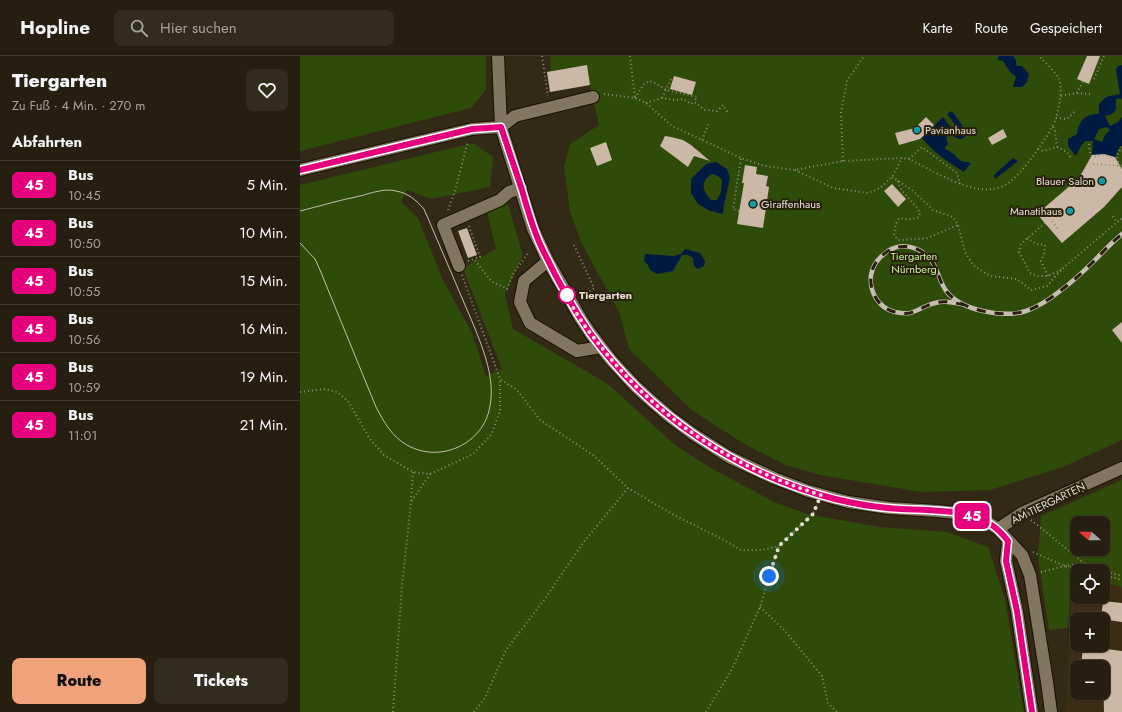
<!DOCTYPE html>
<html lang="de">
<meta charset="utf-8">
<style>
:root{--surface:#261f11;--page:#322c1f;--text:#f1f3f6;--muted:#a4a29f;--line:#423d31;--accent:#f0a27a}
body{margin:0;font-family:Jost,sans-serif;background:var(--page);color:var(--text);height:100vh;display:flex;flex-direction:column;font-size:15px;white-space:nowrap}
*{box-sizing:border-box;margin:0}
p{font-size:13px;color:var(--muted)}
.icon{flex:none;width:22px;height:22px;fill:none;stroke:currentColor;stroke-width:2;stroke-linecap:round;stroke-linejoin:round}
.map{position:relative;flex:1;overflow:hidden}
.drawer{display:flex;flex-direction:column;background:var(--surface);width:300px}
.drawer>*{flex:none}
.badge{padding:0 8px;border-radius:6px;font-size:14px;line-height:26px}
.needle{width:26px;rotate:290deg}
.fabs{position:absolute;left:770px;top:460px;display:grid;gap:8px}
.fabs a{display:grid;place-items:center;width:40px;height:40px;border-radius:8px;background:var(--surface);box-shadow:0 1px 3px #0004,0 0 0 1px var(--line);font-size:20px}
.you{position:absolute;width:20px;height:20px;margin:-10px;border:3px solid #fff;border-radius:50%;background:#1a73e8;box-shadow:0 0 0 6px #1a73e833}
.map>.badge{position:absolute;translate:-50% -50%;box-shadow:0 0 0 2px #fff}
h2{padding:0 12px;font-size:15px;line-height:36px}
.round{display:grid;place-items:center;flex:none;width:42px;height:42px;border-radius:8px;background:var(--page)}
.overview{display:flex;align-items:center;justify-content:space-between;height:68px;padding:0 12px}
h1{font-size:19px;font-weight:800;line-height:30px}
.button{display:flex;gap:8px;margin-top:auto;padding:8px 12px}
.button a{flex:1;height:46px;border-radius:8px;background:var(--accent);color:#111;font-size:16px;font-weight:800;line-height:46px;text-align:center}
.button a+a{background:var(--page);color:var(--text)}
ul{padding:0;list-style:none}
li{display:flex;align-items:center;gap:12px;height:48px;padding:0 12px;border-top:1px solid var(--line)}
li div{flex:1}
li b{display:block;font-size:15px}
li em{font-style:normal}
li .badge{min-width:44px;font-weight:700;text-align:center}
header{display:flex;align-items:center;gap:24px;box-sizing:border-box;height:56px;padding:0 20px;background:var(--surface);border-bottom:1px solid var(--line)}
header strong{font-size:19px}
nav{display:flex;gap:22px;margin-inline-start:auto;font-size:14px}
.search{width:280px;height:36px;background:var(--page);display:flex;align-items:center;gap:10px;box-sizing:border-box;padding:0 14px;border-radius:8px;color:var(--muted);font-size:15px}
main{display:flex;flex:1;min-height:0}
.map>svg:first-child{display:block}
.built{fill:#3c2e15;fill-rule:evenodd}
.green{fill:#2f4b09;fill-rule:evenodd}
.water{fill:#001a41;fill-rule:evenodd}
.building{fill:#cbb8a6}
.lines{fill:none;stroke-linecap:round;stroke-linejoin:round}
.minor-casing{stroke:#1b1102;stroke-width:14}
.path{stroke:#958c7e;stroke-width:2;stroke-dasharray:1 3;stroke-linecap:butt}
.minor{stroke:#827661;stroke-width:12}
.tram{stroke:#c5bdb1;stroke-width:1}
.rail-casing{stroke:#c5bdb1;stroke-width:4.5}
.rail{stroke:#291f0d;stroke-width:3;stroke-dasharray:9;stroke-linecap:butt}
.line-casing{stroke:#fff;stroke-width:9}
.line{stroke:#e6007e;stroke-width:6}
.walk{stroke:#e6dfd4;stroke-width:4;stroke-dasharray:0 7.2}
.culture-dot{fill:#0f9aa8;stroke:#291f0d;stroke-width:1.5}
.stop-dot{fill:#fff;stroke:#e6007e;stroke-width:2}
.labels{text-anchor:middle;stroke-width:4;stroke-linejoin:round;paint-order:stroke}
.poi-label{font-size:11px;fill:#e6dfd4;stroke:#291f0d;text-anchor:start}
.park-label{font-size:11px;fill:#c4f596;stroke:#291f0d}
.stop-label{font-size:11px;font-weight:bold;fill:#e6dfd4;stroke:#291f0d;text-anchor:start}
.street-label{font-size:11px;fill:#e6dfd4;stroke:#291f0d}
</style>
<header>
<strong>Hopline</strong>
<div class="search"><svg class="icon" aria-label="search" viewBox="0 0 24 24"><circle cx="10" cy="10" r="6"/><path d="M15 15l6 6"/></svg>Hier suchen</div>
<nav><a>Karte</a><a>Route</a><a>Gespeichert</a></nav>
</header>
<main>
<section class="drawer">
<div class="overview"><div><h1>Tiergarten</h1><p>Zu Fuß · 4 Min. · 270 m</p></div><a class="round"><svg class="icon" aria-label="heart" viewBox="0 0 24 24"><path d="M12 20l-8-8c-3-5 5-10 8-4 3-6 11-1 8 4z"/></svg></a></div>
<h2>Abfahrten</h2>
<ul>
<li><span class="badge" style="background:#e6007e;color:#fff">45</span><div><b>Bus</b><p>10:45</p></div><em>5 Min.</em></li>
<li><span class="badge" style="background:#e6007e;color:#fff">45</span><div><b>Bus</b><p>10:50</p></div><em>10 Min.</em></li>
<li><span class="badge" style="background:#e6007e;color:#fff">45</span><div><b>Bus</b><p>10:55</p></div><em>15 Min.</em></li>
<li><span class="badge" style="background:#e6007e;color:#fff">45</span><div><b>Bus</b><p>10:56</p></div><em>16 Min.</em></li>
<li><span class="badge" style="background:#e6007e;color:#fff">45</span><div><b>Bus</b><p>10:59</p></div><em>19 Min.</em></li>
<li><span class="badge" style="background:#e6007e;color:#fff">45</span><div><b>Bus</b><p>11:01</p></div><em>21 Min.</em></li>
</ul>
<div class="button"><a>Route</a><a>Tickets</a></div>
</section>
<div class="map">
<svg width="822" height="656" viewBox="0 0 822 656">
<rect width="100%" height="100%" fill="#332917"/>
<!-- built -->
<path class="built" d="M771 518 777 519V541H803V526L822 531V656H766ZM777 563H803V589H777ZM777 611H803V637H777Z"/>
<!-- green -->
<path class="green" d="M0 0H186V34L171 52 0 95Z
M250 0H822V384L763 411 690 434 622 436 520 419 486 409 446 389 393 355 329 293 320 258 281 186 270 156 264 111 270 88 299 69 290 29 250 36 247 16 251 15Z
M173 87 193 101 190 131 131 143 107 134 101 146 118 162 143 224 172 277 186 320 202 313 163 212 196 193 187 156 208 148 223 200 205 238 213 273 308 328 375 389 409 411 474 446 507 458 579 471 647 476 688 491 705 543 724 656H0V129Z
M822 424V531L803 526V515H777V519L771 518 768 572 749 574 738 502 741 460ZM777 467H803V493H777Z"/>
<!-- water -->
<path class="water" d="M699 0H713L716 4V9L717 10H722L729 18 727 26 722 31H713L716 20C709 17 708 12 703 5L697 4Z
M822 9V44L821 42 816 43V52L814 57 805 60 810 70 818 66 822 61V90H820L815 101 792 99 793 85H785L781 90 776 100 768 90V83L777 78C779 64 785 58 799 58V48L806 41 820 38 816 14 818 10ZM807 71 810 74 805 79 802 86 794 83 799 73Z
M652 55 662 69 663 75H660L647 58Z
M643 61 656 78 659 79 668 78 662 83C657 83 652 79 648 79L646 82 648 88 645 91V93L651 96 661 105 671 107 664 116C648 106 633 96 622 82Z
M713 102 718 105 712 110 695 123 694 119Z
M416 106 427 113 430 122 424 149 423 158 410 155 398 148 391 137V123L406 108ZM412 118 418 120 422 124 421 136 417 144H411C402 135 400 125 412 118Z
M385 193 400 197 405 205 404 210 398 213 394 210 393 202 388 199H382L373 215 357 218 350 214 348 209 344 205 345 198 374 200 381 198Z"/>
<!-- building -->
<path class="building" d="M787 0H800L789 28 777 23Z
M287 9 290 29 250 36 247 16Z
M374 20 396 26 392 39 370 33Z
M626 61 634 69 620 83 599 89 595 77 615 72Z
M703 73 707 81 692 89 688 82Z
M365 80 371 81 383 84 391 89 410 105 394 100 388 111 360 90Z
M306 86 312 104 297 110 290 92Z
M804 98 815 101 822 113V131L804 151 762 187 737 158 779 122 792 99Z
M445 109 457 111 456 118 468 120 466 130 469 131 463 172 437 168 444 127H442Z
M592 128 606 143 598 151 584 135Z
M167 172 177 199 168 202 158 175Z
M822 266V287L812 274Z
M803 545 822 547V566L801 563Z
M783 590 822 595V656H804L803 611H781Z"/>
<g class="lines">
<defs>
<path id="minor" d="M198 0 201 71 233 173 248 205 281 263 291 278 311 304 336 331 347 341 370 361 393 378 429 401 474 422 508 435 548 446 589 452 637 455 667 458 680 462 689 467 698 473 722 499 730 519 747 626 751 656
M201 71 215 60 293 41
M0 114 172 73 201 71
M248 205 224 225 220 246 230 267 277 295 301 291
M159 210 143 169 200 144 209 136 221 132
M698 473 722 457 822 412
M708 485 706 505 717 555 732 656"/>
</defs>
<!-- minor casing -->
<use href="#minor" class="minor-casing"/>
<!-- path -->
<path class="path" d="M242 0 248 40
M330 0 335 41
M794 23 804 0
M777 37 790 38
M304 38 335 42 346 47 372 70 441 102 465 110 494 114 543 105 602 102 609 103C629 113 669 137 691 133 695 133 702 131 705 129 720 122 751 77 756 62 759 52 763 33 759 23 756 17 746 7 741 2V0
M761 40 777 37 783 25
M335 42 344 28 349 25 355 27 366 34 397 41 394 46
M362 42 372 22
M346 47 362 42 374 44 383 43 391 48 394 46 405 54 417 55 423 49 428 57
M756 62 767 63 775 55
M753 71 755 75 757 91
M402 84 409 67
M789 88 790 98 793 101 804 99 817 103
M738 93 743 95 757 91 767 96 771 102
M609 103 622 91 657 117 660 128
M543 105 541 56 547 25 564 0
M793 108 819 110 822 109
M819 110 817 99 822 91
M495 114 533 132 568 137 580 132 592 121 602 102
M592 121 612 134 633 154 653 161 658 169 665 196 673 209 690 220 717 223 731 234 747 230 762 213 822 162
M598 125C600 137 615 146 620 157L619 161C602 169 598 150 594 179L598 184 618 183 627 182 658 169
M148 154 155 135 168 85
M439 155 433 153 441 102
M813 160 817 167
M752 165 758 173
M745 167 721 188 719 196 730 217 738 220H748L761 214
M169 170 180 201 174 203
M727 182 736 188 745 189 744 198 741 205 748 220
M274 189 294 232 284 239
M168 205 174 203 191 225 207 233 213 218 228 197
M162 219 200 323 217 334 240 364 293 399 328 432 372 458 422 483 441 494H462L479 490 513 458 517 449
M0 336 25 333 37 336 48 345 70 383 84 399 113 416 130 418 173 398 191 379 200 355V324
M111 445 113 416
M731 464 784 507 789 515
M733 496 765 510 787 515
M803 515 822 520
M741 516 765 510 784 507 795 514 801 515
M803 519 822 524
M460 551 486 576 522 620 528 647 537 656
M93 656 102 530 111 446 130 418
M174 656 185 642 206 594 244 544 283 487 328 432
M406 656 432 613 460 551 479 490"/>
<!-- minor -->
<use href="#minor" class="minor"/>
<!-- tram -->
<path class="tram" d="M0 155C20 150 40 144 60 140 72 137 84 132 96 135 108 137 116 144 124 153L174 270C184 295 195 323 190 350 184 388 140 408 107 389 92 381 84 366 76 351L20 214 15 203 0 187"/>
<defs>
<path id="rail" d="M665 249C655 247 645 244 635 247 626 249 618 255 610 257 605 258 600 257 595 256 578 252 569 235 571 219 573 208 579 201 588 195 604 185 625 192 634 209 639 218 640 227 647 236 662 255 704 262 726 255 738 251 750 243 760 235 772 226 783 216 794 205 803 196 812 186 822 178"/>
</defs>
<!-- rail casing -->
<use href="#rail" class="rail-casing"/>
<!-- rail -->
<use href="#rail" class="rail"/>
</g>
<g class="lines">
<defs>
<path id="line" d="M0 114 172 73 201 71C208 92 215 113 222 134 227 152 232 170 240 188 254 218 271 249 290 277 349 359 438 418 535 443 556 448 579 452 601 453 623 454 645 454 667 458 685 464 696 469 708 485L706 505 717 555 732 656"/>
</defs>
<!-- line casing -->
<use href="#line" class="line-casing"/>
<!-- line -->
<use href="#line" class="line"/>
<!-- walk -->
<path class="walk" d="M267 239C275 258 289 276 302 292 358 363 434 412 521 439L513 458 479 490 469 520"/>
</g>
<!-- markers -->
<g class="culture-dot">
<circle cx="617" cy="74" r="4"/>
<circle cx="802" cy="125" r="4"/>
<circle cx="453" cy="148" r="4"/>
<circle cx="770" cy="155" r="4"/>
</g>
<circle class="stop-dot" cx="267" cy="239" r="8"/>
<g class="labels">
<!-- poi labels -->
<g class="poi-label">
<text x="625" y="78">Pavianhaus</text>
<text x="794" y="129" text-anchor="end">Blauer Salon</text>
<text x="461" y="152">Giraffenhaus</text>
<text x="762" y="159" text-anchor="end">Manatihaus</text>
</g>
<!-- park labels -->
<g class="park-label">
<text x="614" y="204">Tiergarten<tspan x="614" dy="13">Nürnberg</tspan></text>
</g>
<!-- stop labels -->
<g class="stop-label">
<text x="279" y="243">Tiergarten</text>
</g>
<!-- street labels -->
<g class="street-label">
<text transform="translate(748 447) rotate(-26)" y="4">AM TIERGARTEN</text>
</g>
</g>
</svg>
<div class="fabs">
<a><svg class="needle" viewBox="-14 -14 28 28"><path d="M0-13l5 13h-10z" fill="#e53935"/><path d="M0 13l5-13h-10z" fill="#a4a29f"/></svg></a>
<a><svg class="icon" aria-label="locate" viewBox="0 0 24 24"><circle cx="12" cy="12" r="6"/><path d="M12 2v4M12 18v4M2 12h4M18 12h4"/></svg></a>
<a>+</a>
<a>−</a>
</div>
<div class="you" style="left:469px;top:520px"></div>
<b class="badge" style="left:672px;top:460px;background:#e6007e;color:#fff">45</b>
</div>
</main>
